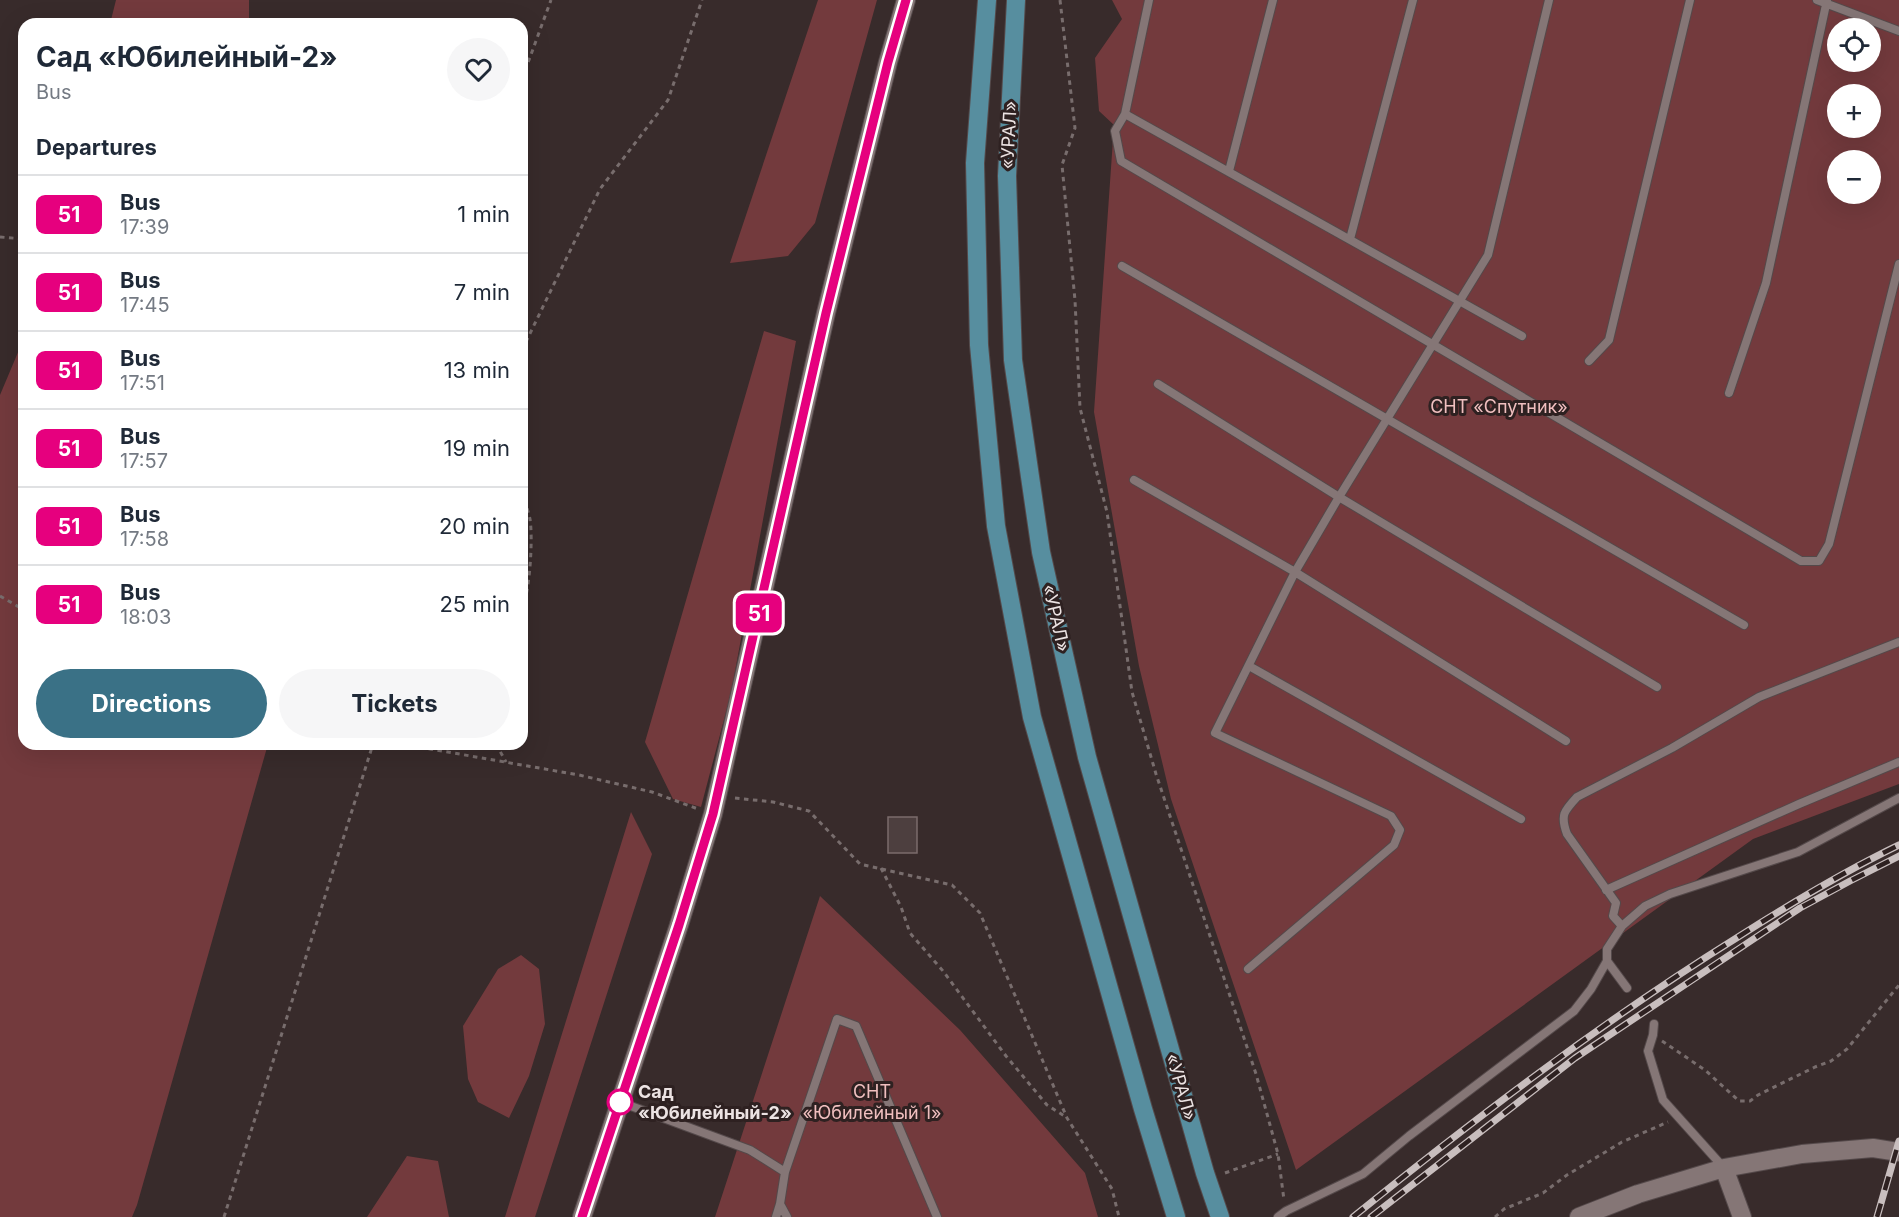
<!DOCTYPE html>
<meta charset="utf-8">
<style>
:root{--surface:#fff;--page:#f6f6f7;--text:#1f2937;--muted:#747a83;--line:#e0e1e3;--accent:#3a7186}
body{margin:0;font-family:Inter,sans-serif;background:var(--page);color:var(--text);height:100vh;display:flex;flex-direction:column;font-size:22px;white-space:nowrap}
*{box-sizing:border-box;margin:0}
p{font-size:20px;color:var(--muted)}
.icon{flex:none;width:33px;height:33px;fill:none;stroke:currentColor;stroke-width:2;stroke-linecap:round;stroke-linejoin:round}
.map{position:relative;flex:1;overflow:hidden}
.panel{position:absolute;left:18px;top:18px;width:510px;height:732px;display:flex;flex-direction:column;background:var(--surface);border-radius:18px;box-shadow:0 6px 24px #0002}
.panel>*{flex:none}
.badge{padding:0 12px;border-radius:9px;font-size:21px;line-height:39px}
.buttons{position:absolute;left:1827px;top:18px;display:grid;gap:12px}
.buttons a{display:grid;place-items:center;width:54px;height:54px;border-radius:50%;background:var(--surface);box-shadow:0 6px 24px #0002;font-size:30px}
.map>.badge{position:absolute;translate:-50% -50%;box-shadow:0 0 0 3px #fff}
h2{padding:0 18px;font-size:22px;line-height:54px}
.round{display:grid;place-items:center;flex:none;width:63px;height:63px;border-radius:32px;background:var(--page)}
.headline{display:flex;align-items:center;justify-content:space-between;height:102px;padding:0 18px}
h1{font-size:28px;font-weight:700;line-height:45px}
.action{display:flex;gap:12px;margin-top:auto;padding:12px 18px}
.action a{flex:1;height:69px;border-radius:36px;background:var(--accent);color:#fff;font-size:24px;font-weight:700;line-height:69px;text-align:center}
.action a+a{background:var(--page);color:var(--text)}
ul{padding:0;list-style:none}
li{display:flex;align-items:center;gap:18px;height:78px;padding:0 18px;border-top:2px solid var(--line)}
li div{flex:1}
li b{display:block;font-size:22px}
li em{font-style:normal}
li .badge{min-width:66px;font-weight:700;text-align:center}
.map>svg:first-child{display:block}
.green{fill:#733a3d;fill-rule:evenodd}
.building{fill:#4d3f3f;stroke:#7b6c6c;stroke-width:1.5}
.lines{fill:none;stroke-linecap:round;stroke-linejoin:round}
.lane-casing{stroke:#54494a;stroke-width:10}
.secondary-casing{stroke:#54494a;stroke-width:20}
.primary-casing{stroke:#54494a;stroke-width:20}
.path{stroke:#786d6d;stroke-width:3;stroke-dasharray:4.5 4.5;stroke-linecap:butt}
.lane{stroke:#857676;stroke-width:8}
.secondary{stroke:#857676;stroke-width:18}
.primary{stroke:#578e9f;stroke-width:18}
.rail-casing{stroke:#c8bebe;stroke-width:7}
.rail{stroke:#2e2121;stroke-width:4.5;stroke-dasharray:14;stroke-linecap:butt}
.line-casing{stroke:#fff;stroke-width:14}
.line{stroke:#e6007e;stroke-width:9}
.stop-dot{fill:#fff;stroke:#e6007e;stroke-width:3}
.labels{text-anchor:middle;stroke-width:6;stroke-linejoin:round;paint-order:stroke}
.street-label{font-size:18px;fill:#ece3e3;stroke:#2e2121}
.park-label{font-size:18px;fill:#f0bfbf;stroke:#2e2121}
.stop-label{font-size:18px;font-weight:bold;fill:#ece3e3;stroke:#2e2121;text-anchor:start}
</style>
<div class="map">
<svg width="1899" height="1217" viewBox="0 0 1899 1217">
<rect width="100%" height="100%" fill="#382b2b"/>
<!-- green -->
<path class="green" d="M116 0H249V24H110Z
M818 0H877L815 223 788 256 730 263Z
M1112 0H1899V784L1753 839 1296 1170 1171 799 1139 666 1094 412 1114 125 1099 111 1095 58 1122 19ZM1838 28H1870V62H1838ZM1838 94H1870V128H1838ZM1838 160H1870V194H1838Z
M764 331 796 341 731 693 701 807 673 799 645 742Z
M24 338V744H268L137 1205 132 1217H0V395Z
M631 812 652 854 535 1217H505Z
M820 896 960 1030 1085 1173 1098 1217H715Z
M521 955 539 969 545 1024 529 1076 509 1118 478 1102 468 1079 463 1026 498 969Z
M407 1156 438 1161 449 1217H367Z"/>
<!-- building -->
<path class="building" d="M888 817H917V853H888Z"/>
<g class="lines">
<defs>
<path id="lane" d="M1149 0 1125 114 1115 131 1121 161 1801 561H1819L1829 544 1899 264
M1817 0 1899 31
M1125 114 1522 336
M1229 171 1273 0
M1350 239 1413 0
M1122 266 1744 625
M1589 361 1609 340 1690 0
M1158 384 1339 497 1657 687
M1729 393 1766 283 1827 0
M1134 480 1295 572 1566 741
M1249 666 1521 819
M1606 890 1799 804 1899 762
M1622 926 1613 916 1616 903 1567 834C1560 815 1564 811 1577 797L1672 748 1759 697 1899 642
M1607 961 1627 988
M1248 969 1394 845 1400 830 1391 816 1215 733 1295 572 1339 497 1488 255 1549 0
M1654 1024 1653 1035 1648 1051 1663 1100 1724 1168
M620 1102 750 1150 785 1172
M780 1204 787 1217
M776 1217 780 1204 785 1172 837 1019 856 1026 937 1217
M1278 1217 1286 1211 1363 1174 1409 1136 1574 1011 1591 989 1607 961V949L1622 926 1645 906 1670 894 1798 852 1899 798"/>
<path id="secondary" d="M1724 1168 1742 1217
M582 1217 679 925 713 814 826 313 888 62 906 0
M1579 1217 1638 1194 1724 1168 1802 1154 1873 1148 1899 1152"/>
<path id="primary" d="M987 0 975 163 979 345 996 526 1032 717 1143 1109 1176 1217
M1016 0 1007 176 1013 360 1041 552 1087 757 1205 1173 1220 1217"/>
</defs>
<!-- lane casing -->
<use href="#lane" class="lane-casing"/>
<!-- secondary casing -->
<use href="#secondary" class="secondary-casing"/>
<!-- primary casing -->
<use href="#primary" class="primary-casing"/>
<!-- path -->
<path class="path" d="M1060 0 1075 128 1062 165 1075 300 1080 408 1107 512 1132 692 1156 774 1256 1074 1278 1154 1284 1200
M522 79 551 0
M0 237 24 239
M522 350 600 189 668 100 702 0
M522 491C524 500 528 510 530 519 533 539 530 591 522 609
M0 596 24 610
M402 744 579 775 652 792 698 809
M496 744 506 762
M735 798 773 802 809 811 860 864 952 885 980 913 1067 1118 1112 1189 1119 1217
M881 868 901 907 910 933 943 971 1006 1056 1047 1105 1066 1117
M1662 1041 1705 1070 1739 1101H1750L1758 1095 1815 1067 1831 1061 1847 1049 1899 985
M1225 1173 1278 1154
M224 1217 373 744
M1495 1217 1504 1209 1543 1193 1567 1175 1622 1142 1668 1122"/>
<!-- lane -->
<use href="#lane" class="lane"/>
<!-- secondary -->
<use href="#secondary" class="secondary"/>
<!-- primary -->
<use href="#primary" class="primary"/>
<defs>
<path id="rail" d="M1353 1217C1477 1117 1603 1021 1738 937 1790 904 1843 872 1899 845
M1371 1217 1575 1058 1800 908 1850 881 1899 856
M1877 1217 1899 1141"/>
</defs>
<!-- rail casing -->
<use href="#rail" class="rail-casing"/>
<!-- rail -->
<use href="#rail" class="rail"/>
</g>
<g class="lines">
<defs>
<path id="line" d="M582 1217 679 925 713 814 826 313 888 62 906 0"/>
</defs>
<!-- line casing -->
<use href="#line" class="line-casing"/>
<!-- line -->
<use href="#line" class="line"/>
</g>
<!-- markers -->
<circle class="stop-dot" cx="620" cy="1102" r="12"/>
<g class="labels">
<!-- street labels -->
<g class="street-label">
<text transform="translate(1009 135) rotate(-87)" y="6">«УРАЛ»</text>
<text transform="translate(1056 618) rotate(77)" y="6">«УРАЛ»</text>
<text transform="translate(1181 1087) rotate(74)" y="6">«УРАЛ»</text>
</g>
<!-- park labels -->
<g class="park-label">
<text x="1499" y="413">СНТ «Спутник»</text>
<text x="872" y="1098">СНТ<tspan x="872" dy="21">«Юбилейный 1»</tspan></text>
</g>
<!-- stop labels -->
<g class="stop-label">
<text x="638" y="1098">Сад<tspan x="638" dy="21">«Юбилейный-2»</tspan></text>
</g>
</g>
</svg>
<div class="buttons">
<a><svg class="icon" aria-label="locate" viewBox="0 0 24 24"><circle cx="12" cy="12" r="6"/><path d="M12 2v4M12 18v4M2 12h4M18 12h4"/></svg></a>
<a>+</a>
<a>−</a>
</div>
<b class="badge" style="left:759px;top:613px;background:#e6007e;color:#fff">51</b>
<section class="panel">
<div class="headline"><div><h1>Сад «Юбилейный-2»</h1><p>Bus</p></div><a class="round"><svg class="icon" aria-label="heart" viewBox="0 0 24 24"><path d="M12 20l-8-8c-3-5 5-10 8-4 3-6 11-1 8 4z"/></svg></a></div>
<h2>Departures</h2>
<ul>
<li><span class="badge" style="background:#e6007e;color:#fff">51</span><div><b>Bus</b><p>17:39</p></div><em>1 min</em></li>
<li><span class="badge" style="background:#e6007e;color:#fff">51</span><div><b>Bus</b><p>17:45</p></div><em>7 min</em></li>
<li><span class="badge" style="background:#e6007e;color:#fff">51</span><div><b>Bus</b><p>17:51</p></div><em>13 min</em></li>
<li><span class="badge" style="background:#e6007e;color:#fff">51</span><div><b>Bus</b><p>17:57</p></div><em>19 min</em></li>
<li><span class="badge" style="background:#e6007e;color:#fff">51</span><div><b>Bus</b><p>17:58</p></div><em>20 min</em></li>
<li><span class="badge" style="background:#e6007e;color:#fff">51</span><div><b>Bus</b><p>18:03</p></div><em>25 min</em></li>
</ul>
<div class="action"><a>Directions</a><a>Tickets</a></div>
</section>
</div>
